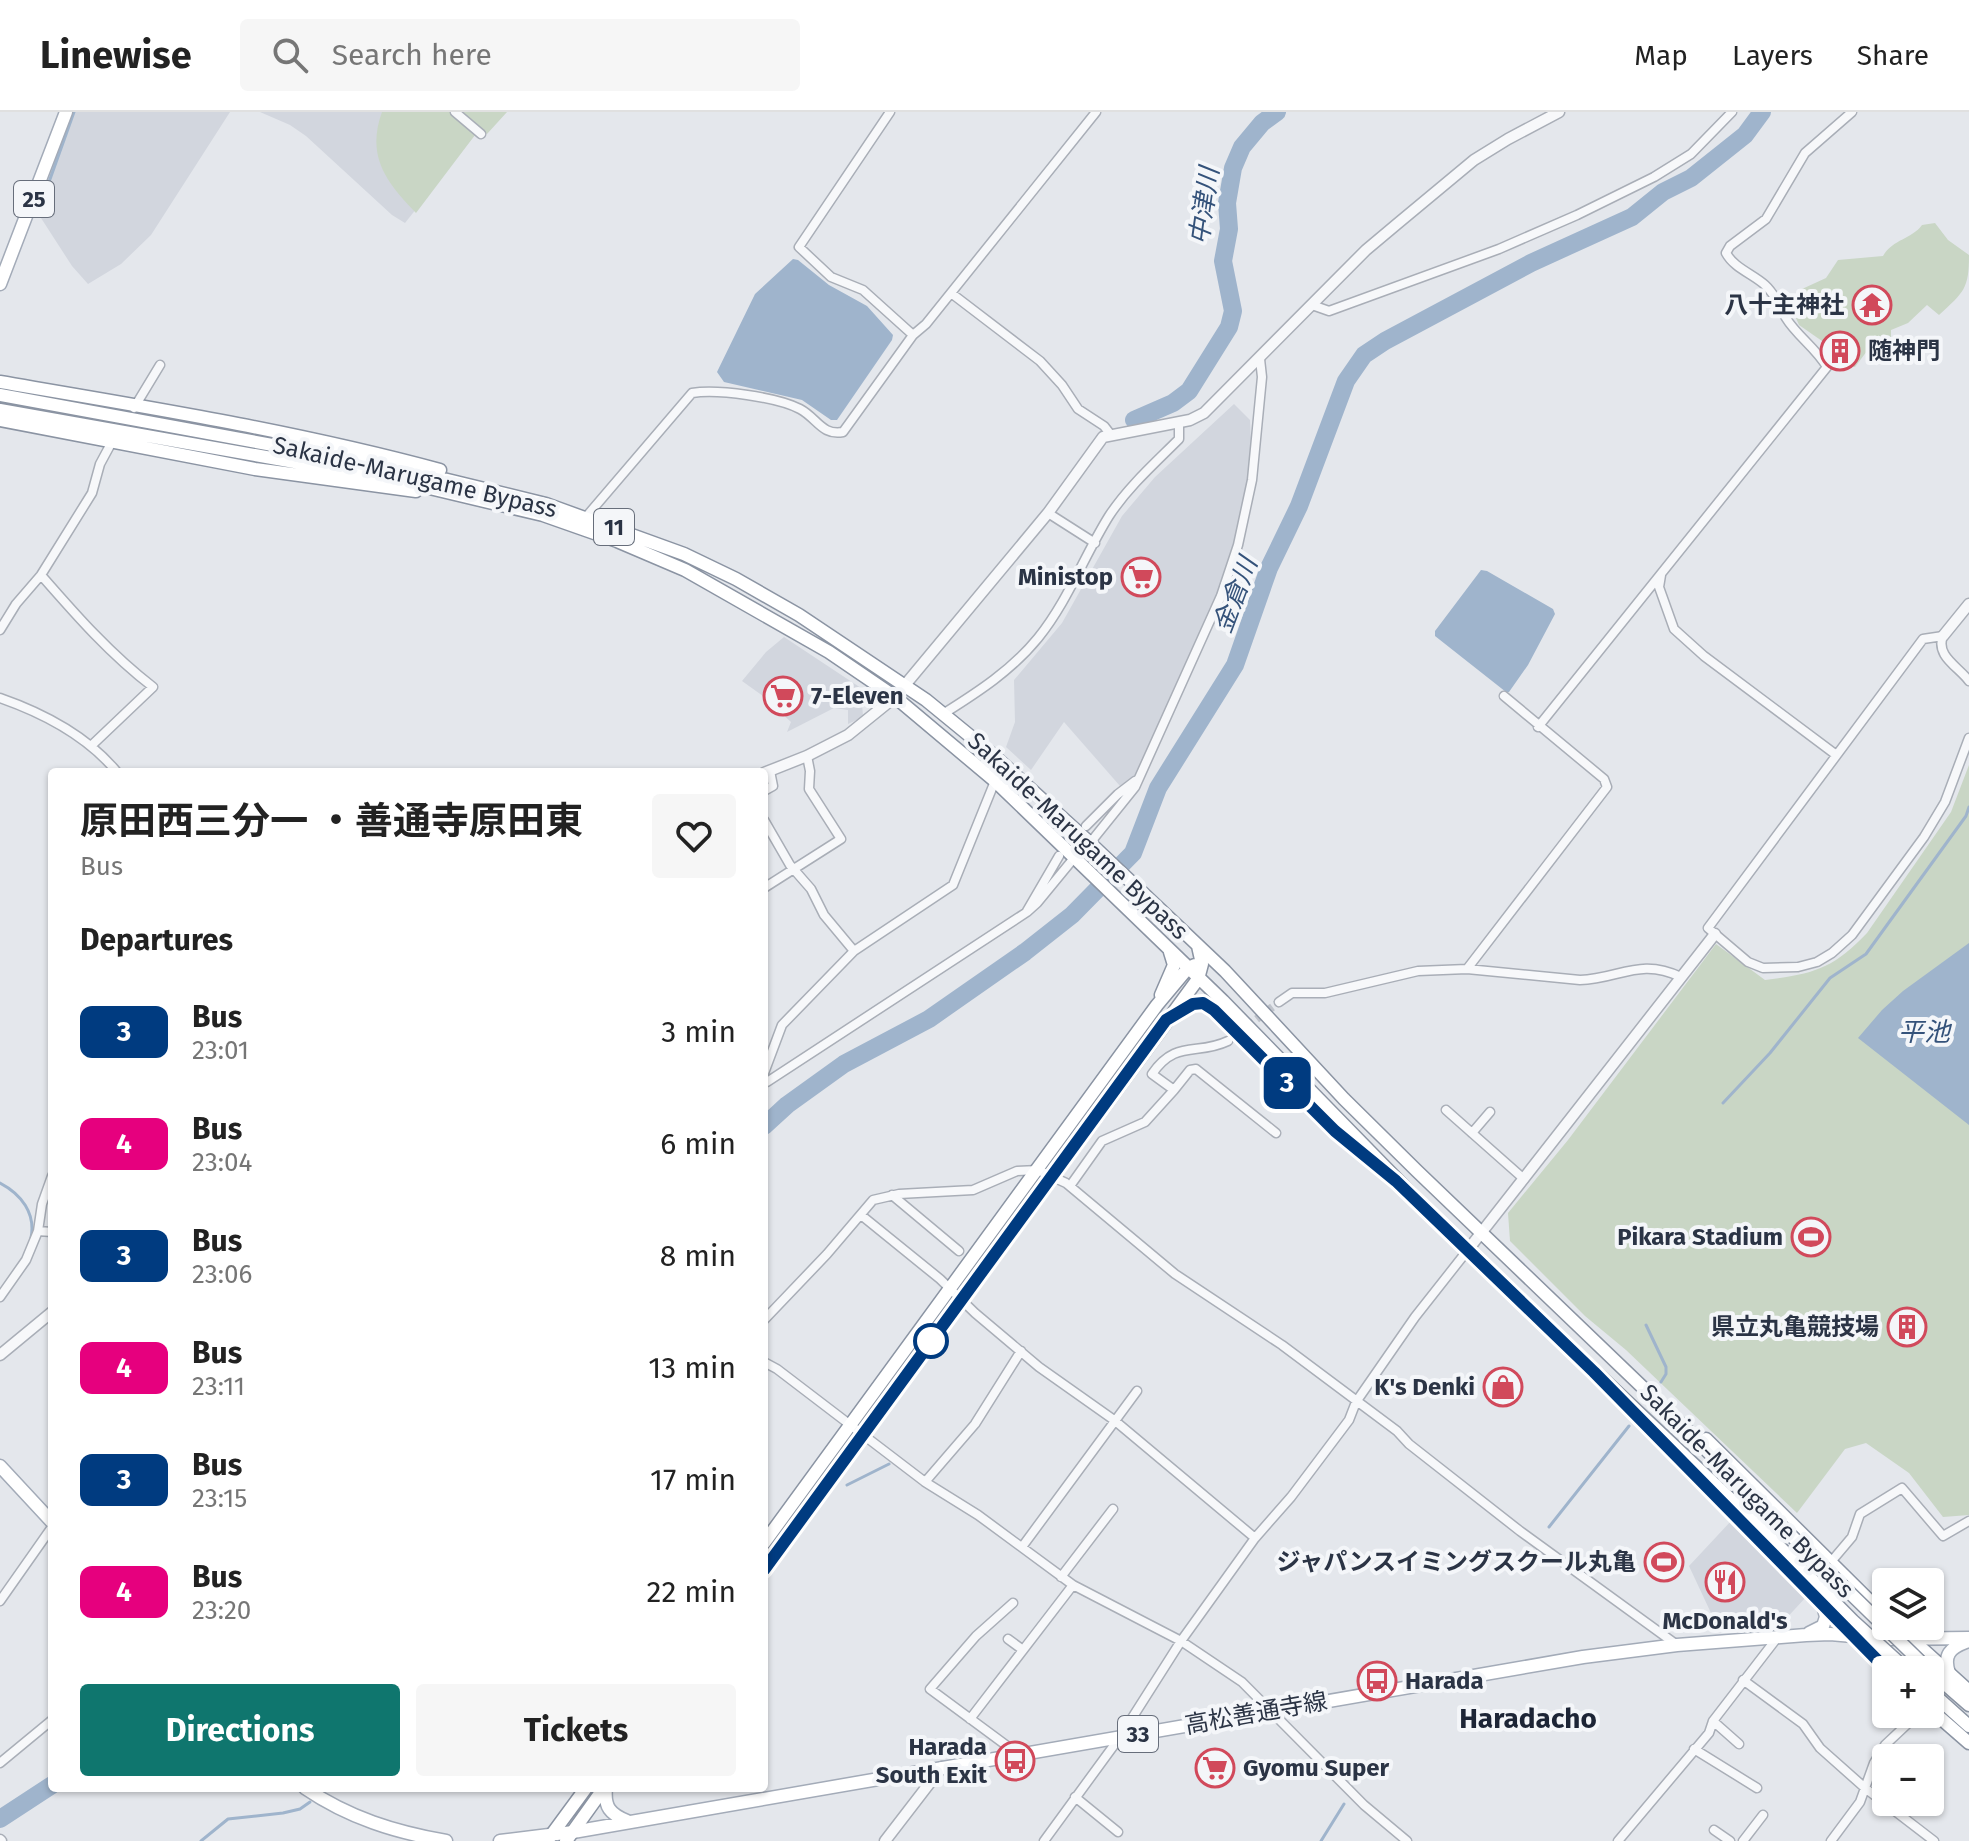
<!DOCTYPE html>
<meta charset="utf-8">
<style>
:root{--surface:#fff;--page:#f6f6f6;--text:#222;--muted:#767676;--line:#e0e0e0;--accent:#0f766e}
body{margin:0;font-family:"Fira Sans","Noto Sans JP",sans-serif;background:var(--page);color:var(--text);height:100vh;display:flex;flex-direction:column;font-size:30px;white-space:nowrap}
*{box-sizing:border-box;margin:0}
p{font-size:26px;color:var(--muted)}
.icon{flex:none;width:44px;height:44px;fill:none;stroke:currentColor;stroke-width:2;stroke-linecap:round;stroke-linejoin:round}
.map{position:relative;flex:1;overflow:hidden}
.sheet{position:absolute;left:48px;top:656px;width:720px;height:1024px;display:flex;flex-direction:column;background:var(--surface);border-radius:8px;box-shadow:0 2px 6px #0004}
.sheet>*{flex:none}
.badge{padding:0 16px;border-radius:12px;font-size:28px;line-height:52px}
.controls{position:absolute;left:1872px;top:1456px;display:grid;gap:16px}
.controls a{display:grid;place-items:center;width:72px;height:72px;border-radius:8px;background:var(--surface);box-shadow:0 2px 6px #0004;font-size:40px}
.map>.badge{position:absolute;translate:-50% -50%;box-shadow:0 0 0 4px #fff}
h2{padding:0 32px;font-size:30px;line-height:72px}
.round{display:grid;place-items:center;flex:none;width:84px;height:84px;border-radius:8px;background:var(--page)}
.overview{display:flex;align-items:center;justify-content:space-between;height:136px;padding:0 32px}
h1{font-size:38px;font-weight:700;line-height:60px}
.action{display:flex;gap:16px;margin-top:auto;padding:16px 32px}
.action a{flex:1;height:92px;border-radius:8px;background:var(--accent);color:#fff;font-size:32px;font-weight:700;line-height:92px;text-align:center}
.action a+a{background:var(--page);color:var(--text)}
ul{padding:0;list-style:none}
li{display:flex;align-items:center;gap:24px;height:112px;padding:0 32px}
li div{flex:1}
li b{display:block;font-size:30px}
li em{font-style:normal}
li .badge{min-width:88px;font-weight:700;text-align:center}
header{display:flex;align-items:center;gap:48px;box-sizing:border-box;height:112px;padding:0 40px;background:var(--surface);border-bottom:2px solid var(--line)}
header strong{font-size:38px}
nav{display:flex;gap:44px;margin-inline-start:auto;font-size:28px}
.search{width:560px;height:72px;background:var(--page);display:flex;align-items:center;gap:20px;box-sizing:border-box;padding:0 28px;border-radius:8px;color:var(--muted);font-size:30px}
.map>svg:first-child{display:block}
.built{fill:#d2d6de}
.green{fill:#c9d6c5}
.water{fill:#9fb4cc}
.lines{fill:none;stroke-linecap:round;stroke-linejoin:round}
.stream{stroke:#9fb4cc;stroke-width:3}
.river{stroke:#9fb4cc;stroke-width:18}
.minor-tunnel{stroke:#bfc3cb;stroke-width:8;stroke-dasharray:8 4;stroke-linecap:butt}
.minor-casing{stroke:#a9aeb7;stroke-width:11}
.tertiary-casing{stroke:#a9aeb7;stroke-width:13}
.primary-casing{stroke:#a3abb8;stroke-width:15}
.trunk-casing{stroke:#8b94a3;stroke-width:15}
.minor{stroke:#f7f8fa;stroke-width:8}
.tertiary{stroke:#f7f8fa;stroke-width:10}
.primary{stroke:#fff;stroke-width:12}
.trunk{stroke:#fff;stroke-width:12}
.trunk-bridge-casing{stroke:#8b94a3;stroke-width:15;stroke-linecap:butt}
.trunk-bridge{stroke:#fff;stroke-width:12}
.line-casing{stroke:#fff;stroke-width:18}
.line{stroke:#003b80;stroke-width:12}
.stop-dot{fill:#fff;stroke:#003b80;stroke-width:4}
.labels{text-anchor:middle;stroke-width:8;stroke-linejoin:round;paint-order:stroke}
.shield{fill:#f4f6f9;stroke:#676e7b;stroke-width:2}
.shield-label{font-size:22px;font-weight:bold;fill:#2b3445}
.poi-label{font-size:24px;font-weight:bold;fill:#2b3445;stroke:#f4f6f9;text-anchor:end}
.street-label{font-size:24px;fill:#2b3445;stroke:#f4f6f9}
.water-label{font-size:26px;font-style:italic;fill:#34527a;stroke:#f4f6f9}
.quarter-label{font-size:28px;font-weight:bold;fill:#1d2536;stroke:#f4f6f9}
</style>
<header>
<strong>Linewise</strong>
<div class="search"><svg class="icon" aria-label="search" viewBox="0 0 24 24"><circle cx="10" cy="10" r="6"/><path d="M15 15l6 6"/></svg>Search here</div>
<nav><a>Map</a><a>Layers</a><a>Share</a></nav>
</header>
<div class="map">
<svg width="1969" height="1729" viewBox="0 0 1969 1729">
<rect width="100%" height="100%" fill="#e4e7ec"/>
<!-- built -->
<path class="built" d="M71 0H230L151 123 121 152 88 172 72 154 41 106V99L35 97Z
M260 0H449L475 23 405 111 392 103 306 24 290 13Z
M1234 292 1250 308 1252 350 1241 408 1218 483 1135 663 1120 674 1064 610 1031 658 1006 635 1015 610 1014 568 1062 511 1122 404 1155 365Z
M784 525 861 576 863 605 848 612V598L834 596 787 620 791 610 763 584 742 569 766 540Z
M1731 1409 1807 1484 1782 1511 1718 1516 1689 1454Z"/>
<!-- green -->
<path class="green" d="M382 0H455L475 23 416 101C386 70 366 44 382 0Z
M462 0H507L487 22Z
M1935 111 1948 128 1969 143C1969 177 1964 180 1939 203L1927 193 1908 211 1891 218V230L1886 234 1876 227 1855 255 1839 253 1822 229 1799 213 1789 190 1802 177 1826 166 1838 148 1883 144C1893 127 1912 127 1922 113Z
M1969 653V1403L1943 1405 1909 1361 1866 1331 1845 1337 1797 1401 1626 1238 1585 1204 1510 1129 1508 1101 1568 1028 1716 832 1765 868C1813 862 1833 857 1867 821L1951 700Z"/>
<!-- water -->
<path class="water" d="M793 147 798 148 829 173 867 194 893 223 892 228 837 308H831L802 288 724 270 717 260 755 182Z
M1481 458 1487 459 1553 497 1555 502 1528 553 1509 580H1506L1435 524V519Z
M1969 831V1013L1858 926 1882 898 1903 879Z"/>
<g class="lines">
<!-- stream -->
<path class="stream" d="M39 98 74 0
M1723 991 1770 941 1830 866 1866 842 1966 704 1969 695
M0 1071C21 1082 36 1101 31 1126
M1646 1213 1666 1255V1262L1661 1270
M847 1373 889 1352
M1549 1415 1629 1314
M201 1729 228 1707 283 1701 300 1697 310 1690
M1321 1729 1344 1692"/>
<!-- river -->
<path class="river" d="M1134 308 1173 291 1189 279 1229 215 1233 199 1223 149 1229 117 1227 91 1233 56 1242 35 1262 11 1277 0
M764 1014 787 993 844 952 929 907 1025 840 1072 803 1133 741 1158 676 1235 553 1269 456 1299 394 1346 269 1364 243 1385 229 1531 151 1632 105 1663 80 1691 66 1745 23 1762 0
M0 1707 52 1673"/>
<!-- minor-tunnel -->
<path class="minor-tunnel" d="M1062 740 1083 718
M1228 929 1279 890"/>
<defs>
<path id="minor" d="M455 0 481 22
M890 0 799 135 831 165 863 178 913 223
M951 181 1040 249 1062 273 1078 297 1104 314 1111 323
M1312 193 1329 199 1499 137 1577 103 1654 65 1691 42 1732 0
M134 296 160 253
M1048 401 1095 431
M586 405 692 281C718 277 777 285 800 297 817 306 822 324 843 320L913 223 926 212 1096 0
M41 463C76 503 110 542 153 575L92 633
M1661 463 1659 475 1674 517 1704 544 1835 642
M0 518 16 492 41 463 92 381 100 352 114 326
M1969 569C1959 555 1935 544 1943 524L1923 527 1708 816 1748 850 1763 856 1798 855 1817 850 1832 841 1852 823 1924 725 1945 690 1969 626
M0 586C43 601 88 625 117 660
M943 602C978 580 1012 558 1038 526 1068 489 1084 444 1109 404 1128 375 1154 352 1179 327V310
M1538 615 1827 255C1815 235 1797 224 1786 206 1779 194 1776 183 1765 173 1753 162 1734 156 1726 141L1730 134 1766 107 1805 41 1852 0
M764 679 773 674 770 659
M764 708 790 753 811 777 824 803 854 839
M1086 714 1118 682 1135 669
M1090 731 1135 675 1221 484 1238 433 1252 368 1262 265 1260 247
M764 776 841 727 809 677 810 659 807 644
M1027 799 1059 744
M1467 857 1607 675 1604 667 1504 584
M1279 890 1292 881H1325L1418 859 1467 857 1580 868C1619 867 1640 845 1681 865
M764 961 782 913 854 839 953 773 995 669
M764 969 767 970 1027 800 1037 791 1074 746
M1174 978 1190 958 1196 957 1276 1021
M1446 998 1524 1067
M1472 1021 1490 1000
M1070 1074 1102 1029 1145 1010 1174 978 1152 962C1176 927 1197 944 1228 929
M892 1083 959 1139
M861 1103 940 1167 975 1201 1039 1255 1114 1308 1255 1426
M38 1119 52 1120
M0 1185 26 1148 38 1119 42 1092 52 1064
M764 1208 827 1142 873 1088 899 1082 973 1078 1017 1059 1038 1058 1066 1071 1175 1162 1282 1233 1397 1319 1409 1332 1520 1419 1677 1533
M764 1250 777 1257 925 1370 978 1403 1073 1473 1181 1529 1242 1570 1364 1693 1407 1729
M925 1370 975 1312 1021 1239
M1022 1435 1137 1279
M1830 1451 1852 1425 1860 1402 1902 1376 1943 1424 1969 1409
M1061 1465 1113 1397
M0 1489 52 1415
M1013 1491 976 1524 930 1577 1018 1642
M1008 1527 1023 1538
M1743 1568 1803 1612 1820 1636 1865 1676 1934 1729
M970 1607 1073 1473
M1713 1609 1739 1632
M1694 1637 1757 1676
M0 1651 52 1608
M1075 1685 1118 1720
M1714 1718 1730 1729
M1044 1729 1120 1625 1181 1529 1255 1426 1291 1385 1349 1308 1356 1290 1415 1205 1467 1139
M1618 1729 1709 1621 1713 1609 1777 1526
M1743 1729 1763 1703
M1831 1729 1860 1690 1874 1651 1885 1633 1918 1602"/>
<path id="tertiary" d="M1943 524 1969 492
M764 661 807 644 848 623 895 585 1048 401 1103 325 1190 308 1204 301 1366 138 1397 112 1474 48 1508 27 1559 0
M1467 1139 1715 822
M0 1243 52 1200
M0 1728 1 1729
M885 1729 942 1655"/>
<path id="primary" d="M0 172 66 0
M0 1354 52 1410
M1809 1521 1823 1514 1826 1505 1824 1497
M1949 1561C1943 1543 1950 1536 1966 1530
M305 1676C349 1706 395 1720 446 1729
M606 1676C604 1695 610 1702 627 1709
M500 1729 573 1720 1583 1545 1677 1533 1806 1523 1830 1522 1887 1527 1969 1526"/>
<path id="trunk" d="M0 270C147 295 296 319 440 358
M0 283 398 356 546 392 684 442 736 467 799 503 926 588 992 642 1090 731 1225 859 1344 987 1417 1059 1684 1315 1768 1401
M0 298 396 368 543 403 617 429 685 458 829 540 895 585 995 669 1223 889 1467 1139 1757 1412
M0 308 255 357 416 379
M1161 883 1174 853 1170 840
M1203 891 1214 898 1351 1031
M1706 1327 1886 1505
M1678 1347 1887 1558
M764 1431 1157 893 1188 856 1195 853
M764 1458 1198 867 1202 852 1198 834
M1897 1514 1969 1579
M1930 1559 1969 1593
M1930 1579 1969 1614
M1930 1597 1969 1631
M547 1729 586 1676
M566 1729 604 1676"/>
</defs>
<!-- minor casing -->
<use href="#minor" class="minor-casing"/>
<!-- tertiary casing -->
<use href="#tertiary" class="tertiary-casing"/>
<!-- primary casing -->
<use href="#primary" class="primary-casing"/>
<!-- trunk casing -->
<use href="#trunk" class="trunk-casing"/>
<!-- minor -->
<use href="#minor" class="minor"/>
<!-- tertiary -->
<use href="#tertiary" class="tertiary"/>
<!-- primary -->
<use href="#primary" class="primary"/>
<!-- trunk -->
<use href="#trunk" class="trunk"/>
<defs>
<path id="trunk-bridge" d="M1768 1401 1929 1558
M1757 1412 1853 1509 1907 1558"/>
</defs>
<!-- trunk-bridge casing -->
<use href="#trunk-bridge" class="trunk-bridge-casing"/>
<!-- trunk-bridge -->
<use href="#trunk-bridge" class="trunk-bridge"/>
</g>
<g class="lines">
<defs>
<path id="line" d="M764 1458 1166 908 1193 892 1203 891 1214 898 1335 1019 1396 1069 1594 1260 1887 1558"/>
</defs>
<!-- line casing -->
<use href="#line" class="line-casing"/>
<!-- line -->
<use href="#line" class="line"/>
</g>
<!-- icons -->
<defs>
<symbol id="temple-ring" viewBox="-11 -11 22 22"><circle r="9.5" fill="#f4f6f9" stroke="#d1495b" stroke-width="1.5"/><path d="M0-6L5-2H3V0L6.5 2.5H4V6H1.5V3h-3V6H-4V2.5H-6.5L-3 0V-2H-5Z" fill="#d1495b"/></symbol>
<symbol id="building-ring" viewBox="-11 -11 22 22"><circle r="9.5" fill="#f4f6f9" stroke="#d1495b" stroke-width="1.5"/><path d="M-4-6H4V6H1V3H-1V6H-4ZM-2.5-4.3h1.7v1.8h-1.7ZM.8-4.3h1.7v1.8H.8ZM-2.5-1h1.7V.8h-1.7ZM.8-1h1.7V.8H.8Z" fill="#d1495b"/></symbol>
<symbol id="supermarket-ring" viewBox="-11 -11 22 22"><circle r="9.5" fill="#f4f6f9" stroke="#d1495b" stroke-width="1.5"/><path d="M-6-5.5h2.5l.6 2H6L4.5 2H-2.5L-4.4-4H-6ZM-1.5 3.2a1.3 1.3 0 1 0 .1 0ZM3 3.2a1.3 1.3 0 1 0 .1 0Z" fill="#d1495b"/></symbol>
<symbol id="stadium-ring" viewBox="-11 -11 22 22"><circle r="9.5" fill="#f4f6f9" stroke="#d1495b" stroke-width="1.5"/><path d="M0-5a6.5 5 0 1 0 0 10a6.5 5 0 1 0 0-10ZM-3.5-1.8h7v3.6h-7Z" fill="#d1495b"/></symbol>
<symbol id="shop-ring" viewBox="-11 -11 22 22"><circle r="9.5" fill="#f4f6f9" stroke="#d1495b" stroke-width="1.5"/><path d="M-5-2.5h2.3a2.7 3.5 0 0 1 5.4 0H5L5.5 6h-11ZM-1.5-2.5h3a1.5 2.3 0 0 0-3 0Z" fill="#d1495b"/></symbol>
<symbol id="restaurant-ring" viewBox="-11 -11 22 22"><circle r="9.5" fill="#f4f6f9" stroke="#d1495b" stroke-width="1.5"/><path d="M-5-6h1v4h1v-4h1v4h1v-4h1v5L-1.5 .5V6h-2V.5L-5-1ZM5-6V6H3V1.5H1.5Q1.5-4 5-6Z" fill="#d1495b"/></symbol>
<symbol id="bus-ring" viewBox="-11 -11 22 22"><circle r="9.5" fill="#f4f6f9" stroke="#d1495b" stroke-width="1.5"/><path d="M-5-6H5V4H4V6H2V4H-2V6H-4V4H-5ZM-3.5-4V0h7V-4ZM-3.5 1.2v1.5H-2V1.2ZM2 1.2v1.5H3.5V1.2Z" fill="#d1495b"/></symbol>
</defs>
<g fill-rule="evenodd">
<use href="#temple-ring" x="1850" y="171" width="44" height="44"/>
<use href="#building-ring" x="1818" y="217" width="44" height="44"/>
<use href="#supermarket-ring" x="1119" y="443" width="44" height="44"/>
<use href="#supermarket-ring" x="761" y="562" width="44" height="44"/>
<use href="#stadium-ring" x="1789" y="1103" width="44" height="44"/>
<use href="#building-ring" x="1885" y="1193" width="44" height="44"/>
<use href="#shop-ring" x="1481" y="1253" width="44" height="44"/>
<use href="#stadium-ring" x="1642" y="1428" width="44" height="44"/>
<use href="#restaurant-ring" x="1703" y="1448" width="44" height="44"/>
<use href="#bus-ring" x="1355" y="1547" width="44" height="44"/>
<use href="#bus-ring" x="993" y="1627" width="44" height="44"/>
<use href="#supermarket-ring" x="1193" y="1634" width="44" height="44"/>
</g>
<!-- markers -->
<circle class="stop-dot" cx="931" cy="1229" r="16"/>
<g class="labels">
<!-- shield labels -->
<g class="shield">
<rect x="14" y="69" width="40" height="36" rx="6"/>
<rect x="594" y="397" width="40" height="36" rx="6"/>
<rect x="1118" y="1604" width="40" height="36" rx="6"/>
</g>
<g class="shield-label">
<text x="34" y="95">25</text>
<text x="614" y="423">11</text>
<text x="1138" y="1630">33</text>
</g>
<!-- poi labels -->
<g class="poi-label">
<text x="1844" y="201">八十主神社</text>
<text x="1868" y="247" text-anchor="start">随神門</text>
<text x="1113" y="473">Ministop</text>
<text x="811" y="592" text-anchor="start">7-Eleven</text>
<text x="1783" y="1133">Pikara Stadium</text>
<text x="1879" y="1223">県立丸亀競技場</text>
<text x="1475" y="1283">K's Denki</text>
<text x="1636" y="1458">ジャパンスイミングスクール丸亀</text>
<text x="1725" y="1517" text-anchor="middle">McDonald's</text>
<text x="1405" y="1577" text-anchor="start">Harada</text>
<text x="987" y="1643">Harada<tspan x="987" dy="28">South Exit</tspan></text>
<text x="1243" y="1664" text-anchor="start">Gyomu Super</text>
</g>
<!-- street labels -->
<g class="street-label">
<text transform="translate(415 365) rotate(13)" y="8">Sakaide-Marugame Bypass</text>
<text transform="translate(1078 724) rotate(43)" y="8">Sakaide-Marugame Bypass</text>
<text transform="translate(1747 1379) rotate(45)" y="8">Sakaide-Marugame Bypass</text>
<text transform="translate(1256 1601) rotate(-10)" y="8">高松善通寺線</text>
</g>
<!-- water labels -->
<g class="water-label">
<text transform="translate(1204 94) rotate(-82)" y="9">中津川</text>
<text transform="translate(1235 483) rotate(-69)" y="9">金倉川</text>
<text x="1924" y="929">平池</text>
</g>
<!-- quarter labels -->
<g class="quarter-label">
<text x="1528" y="1616">Haradacho</text>
</g>
</g>
</svg>
<div class="controls">
<a><svg class="icon" aria-label="layers" viewBox="0 0 24 24"><path d="M12 4l9 5-9 5-9-5zM3 14l9 5 9-5"/></svg></a>
<a>+</a>
<a>−</a>
</div>
<b class="badge" style="left:1287px;top:971px;background:#003b80;color:#fff">3</b>
<section class="sheet">
<div class="overview"><div><h1>原田西三分一 ・善通寺原田東</h1><p>Bus</p></div><a class="round"><svg class="icon" aria-label="heart" viewBox="0 0 24 24"><path d="M12 20l-8-8c-3-5 5-10 8-4 3-6 11-1 8 4z"/></svg></a></div>
<h2>Departures</h2>
<ul>
<li><span class="badge" style="background:#003b80;color:#fff">3</span><div><b>Bus</b><p>23:01</p></div><em>3 min</em></li>
<li><span class="badge" style="background:#e6007e;color:#fff">4</span><div><b>Bus</b><p>23:04</p></div><em>6 min</em></li>
<li><span class="badge" style="background:#003b80;color:#fff">3</span><div><b>Bus</b><p>23:06</p></div><em>8 min</em></li>
<li><span class="badge" style="background:#e6007e;color:#fff">4</span><div><b>Bus</b><p>23:11</p></div><em>13 min</em></li>
<li><span class="badge" style="background:#003b80;color:#fff">3</span><div><b>Bus</b><p>23:15</p></div><em>17 min</em></li>
<li><span class="badge" style="background:#e6007e;color:#fff">4</span><div><b>Bus</b><p>23:20</p></div><em>22 min</em></li>
</ul>
<div class="action"><a>Directions</a><a>Tickets</a></div>
</section>
</div>
